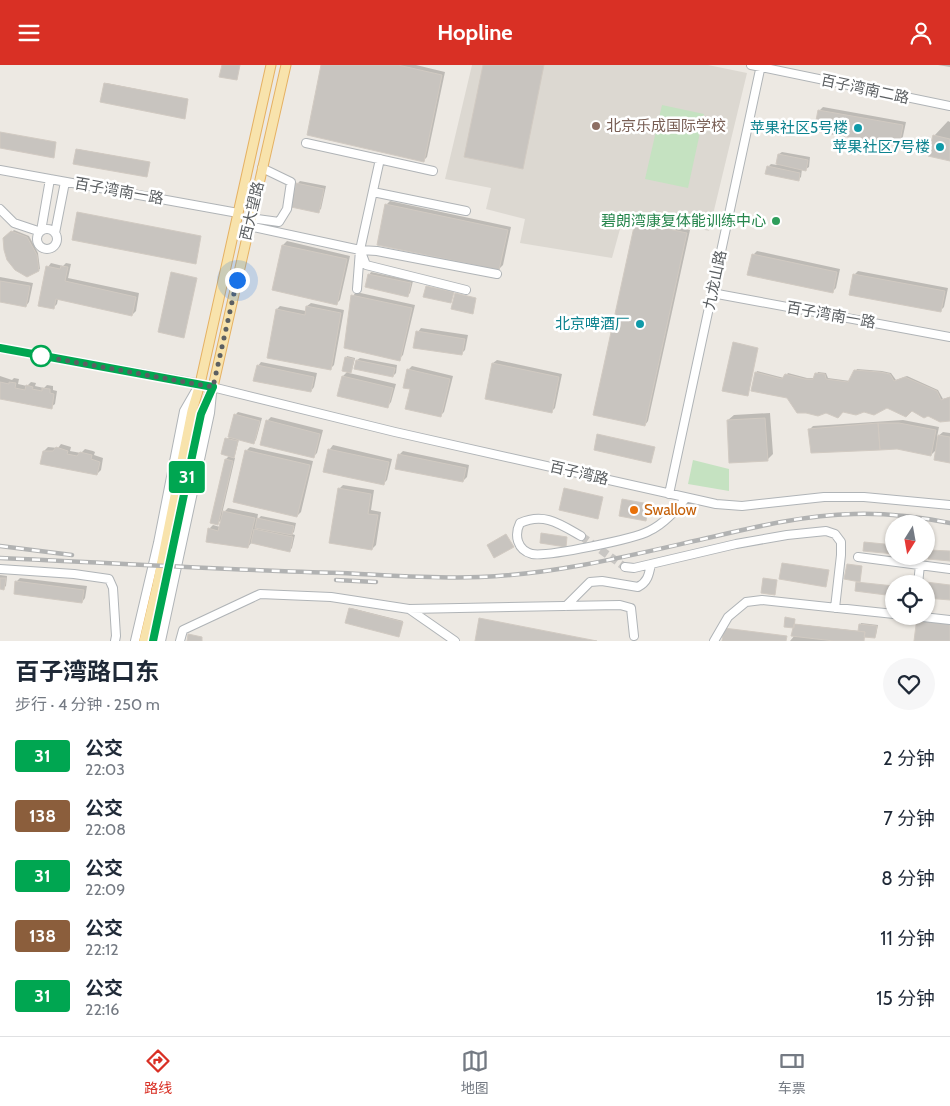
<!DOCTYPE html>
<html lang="zh">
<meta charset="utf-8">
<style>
:root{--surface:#fff;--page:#f6f6f7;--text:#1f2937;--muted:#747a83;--line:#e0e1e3;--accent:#d93025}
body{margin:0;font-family:Cabin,"Noto Sans SC",sans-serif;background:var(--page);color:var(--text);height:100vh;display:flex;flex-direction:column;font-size:19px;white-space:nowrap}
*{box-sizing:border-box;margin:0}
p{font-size:16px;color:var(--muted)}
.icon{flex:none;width:28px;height:28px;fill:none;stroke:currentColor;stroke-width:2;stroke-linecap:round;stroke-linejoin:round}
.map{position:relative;height:576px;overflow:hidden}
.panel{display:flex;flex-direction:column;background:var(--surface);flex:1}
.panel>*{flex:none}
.badge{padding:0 10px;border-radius:4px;font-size:18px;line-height:32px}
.needle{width:32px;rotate:191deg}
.controls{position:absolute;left:885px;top:450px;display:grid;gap:10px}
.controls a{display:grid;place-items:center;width:50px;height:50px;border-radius:50%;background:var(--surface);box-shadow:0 1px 4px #0004;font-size:25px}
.you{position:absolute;width:25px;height:25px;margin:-12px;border:4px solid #fff;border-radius:50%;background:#1a73e8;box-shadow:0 0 0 8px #1a73e833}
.map>.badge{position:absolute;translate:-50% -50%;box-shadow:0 0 0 2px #fff}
.round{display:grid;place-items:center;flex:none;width:52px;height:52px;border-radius:26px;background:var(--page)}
.headline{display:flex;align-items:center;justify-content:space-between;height:85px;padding:0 15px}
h1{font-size:24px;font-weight:700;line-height:38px}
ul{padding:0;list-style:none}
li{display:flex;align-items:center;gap:15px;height:60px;padding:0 15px}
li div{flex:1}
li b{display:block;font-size:19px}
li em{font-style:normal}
li .badge{min-width:55px;font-weight:700;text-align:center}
header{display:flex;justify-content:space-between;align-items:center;height:65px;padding:0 15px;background:var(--accent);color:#fff;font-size:22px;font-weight:700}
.dock{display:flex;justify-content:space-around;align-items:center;height:70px;border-top:1px solid var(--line);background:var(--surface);font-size:14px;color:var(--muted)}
.dock a{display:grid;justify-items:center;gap:2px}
.dock .active{color:var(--accent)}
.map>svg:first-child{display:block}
.education{fill:#dcd8d1}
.green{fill:#c5e2c1}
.shadow{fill:#0003}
.building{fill:#c8c4bf;stroke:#d1cac2}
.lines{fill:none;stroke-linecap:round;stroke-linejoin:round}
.minor-tunnel{stroke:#c8c6c3;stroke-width:8;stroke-dasharray:8 4;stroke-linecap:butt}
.minor-casing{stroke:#b0b4b7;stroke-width:10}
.major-casing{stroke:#e5b163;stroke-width:11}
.minor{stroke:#fff;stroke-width:8}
.major{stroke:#f8e3ac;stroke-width:9}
.rail-casing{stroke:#b1b2b2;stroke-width:4.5}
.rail{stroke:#fff;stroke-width:2.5;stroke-dasharray:8;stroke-linecap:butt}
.line-casing{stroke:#fff;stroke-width:11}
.line{stroke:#00a651;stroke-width:8}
.walk{stroke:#5b5f62;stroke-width:5;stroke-dasharray:0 9}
.education-dot{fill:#8d6e63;stroke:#fff;stroke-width:2}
.culture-dot{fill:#0f9aa8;stroke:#fff;stroke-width:2}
.leisure-dot{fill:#2e9e5b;stroke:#fff;stroke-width:2}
.stop-dot{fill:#fff;stroke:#00a651;stroke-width:2.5}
.food-dot{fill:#e8710a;stroke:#fff;stroke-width:2}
.labels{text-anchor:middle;stroke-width:5;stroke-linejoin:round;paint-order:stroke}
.street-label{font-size:15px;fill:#5b5f62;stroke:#fff}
.education-label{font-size:15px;fill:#785e54;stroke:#fff;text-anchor:start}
.culture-label{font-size:15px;fill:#0d838f;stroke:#fff;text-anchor:end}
.leisure-label{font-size:15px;fill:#27864d;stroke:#fff;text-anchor:end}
.food-label{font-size:15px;fill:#c56008;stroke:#fff;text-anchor:start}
</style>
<header><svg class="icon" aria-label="menu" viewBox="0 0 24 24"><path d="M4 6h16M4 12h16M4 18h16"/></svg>Hopline<svg class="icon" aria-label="person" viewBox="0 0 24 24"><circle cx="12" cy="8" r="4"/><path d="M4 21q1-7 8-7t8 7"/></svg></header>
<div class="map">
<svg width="950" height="576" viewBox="0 0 950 576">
<rect width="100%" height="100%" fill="#ede9e3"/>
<!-- education -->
<path class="education" d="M472 0H708L747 8 709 166 625 146 612 193 520 178 525 154 486 144 491 123 445 114Z"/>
<!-- green -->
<path class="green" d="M662 40 704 49 688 123 645 114Z
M693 395 729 404V426L688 419Z"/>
<!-- shadow -->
<path class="shadow" d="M322 0H416L445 7 427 92 424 95Z
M938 0H950V2Z
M106 18 188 34 185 52 102 36Z
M823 42 906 57 902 76 899 80 819 46Z
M948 56 950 57V94L934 71Z
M77 84 149 97 147 111Z
M782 87 810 92 809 102 806 104H802L801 112 798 115 768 102 771 99 777 100 779 89Z
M300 116 326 121 321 144 318 146 297 119Z
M390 136 511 162 503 200 499 204 386 140Z
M640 154 690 165 648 356 645 360 636 158Z
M14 165 29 171 38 188 40 204 38 205 4 174Z
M287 176 350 191 340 235 337 238 273 224 283 180Z
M757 186 840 204 836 223 832 227 753 190Z
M51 198 63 201 66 198 71 199 68 213 139 228 136 246 132 250 58 234 57 239 53 243 48 202Z
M858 206 948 223 944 242 940 246 854 210Z
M371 207 413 216 410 228 408 230 369 210Z
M0 212 33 218 29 237 26 241 0 236Z
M356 227 415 240 403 290 399 294 353 231Z
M311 238 344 245 334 300 330 304 277 244 280 241 306 246 307 241Z
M421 263 468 270 465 285 461 289 418 267Z
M347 291 355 293 352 305 349 308 396 319 391 337 388 341 343 311 348 306 346 293Z
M360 293 397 300 396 308 393 311 357 295Z
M497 295 562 309 555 343 551 347 486 333 493 298Z
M261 297 317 308 314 322 311 326 258 301Z
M412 301 453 311 444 347 440 351 412 323 408 305Z
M857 304 882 306 891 308 896 315 907 311 938 325 943 334 950 332V355L912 344 788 332 756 308 757 306 784 313 788 308 807 313H815L818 307 826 308 828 313 850 316Z
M0 311 12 315 14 313 19 314 18 319 27 321 31 317 36 318 35 321 44 323 47 320 53 321V325L57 326 55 339 51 342 0 333Z
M238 347 262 353 256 375 254 377 239 374 235 390 232 392 235 393 222 449 228 443 258 449 257 455 261 451 296 458 294 467 292 469 295 470 292 483 290 485 252 477 248 482 209 464 213 460 220 462 222 454 218 458 226 394 230 390 226 374 229 373 235 350Z
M770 348 773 389 767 395 728 355 734 350Z
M271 352 323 365 317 388 313 392 267 356Z
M903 355 939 362 937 372 943 367 950 368V397L937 384 931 390 810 364 813 361Z
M61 379 71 382 70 386 81 388 85 384 93 386 95 387 94 390 103 393 101 405 97 409 44 386 48 382 58 383Z
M333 380 392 394 387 415 383 419 325 406 330 384Z
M250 382 313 396 301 447 297 451 246 386Z
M403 386 469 400 467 412 463 416 399 390Z
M343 420 374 425 371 445 381 447 376 480 372 484 339 424Z
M0 510 7 511 6 521 3 523H0Z
M20 513 87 521 85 533 82 537 17 516Z
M351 543 403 556 399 571 347 557Z
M787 553 795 554 794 559 859 566 861 558 878 560 876 570 875 572 864 571 863 576H790L795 570 794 562Z"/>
<!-- building -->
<path class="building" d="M222 0H240L237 15 219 12Z
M321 0H398L442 10 424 97 307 70Z
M483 0H544L523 104 464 92Z
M104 18 188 34 185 54 100 37Z
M818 45 903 60 899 81 814 66Z
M0 67 56 77 54 93 0 83Z
M933 70 950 74V96L928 91Z
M76 84 150 97 147 112 73 99Z
M778 89 808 95 806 106 776 99Z
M767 101 800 108 799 116 765 109Z
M296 118 324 124 319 148 291 142Z
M385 139 508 165 499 205 377 180Z
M77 147 201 171 196 199 72 175Z
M635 157 687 168 645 361 593 350Z
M11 166 27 172 37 190 39 206 27 212 15 205 7 195 4 185 3 173Z
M282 180 347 194 337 240 272 225Z
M752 189 837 207 833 228 747 210Z
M46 201 60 204 61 201 68 202 65 216 136 232 132 251 56 234 54 244 38 241Z
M171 207 197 213 184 273 158 267Z
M368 209 411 218 408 232 365 222Z
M853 209 945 226 941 247 849 230Z
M0 216 30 221 26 242 0 237Z
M426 221 454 227 451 238 423 232Z
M455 228 476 233 473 249 451 244Z
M351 230 412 243 400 296 344 283Z
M306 241 341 248 331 305 267 293 276 244 305 250Z
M416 266 465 274 462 290 413 283Z
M733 277 758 283 748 331 722 326Z
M345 292 354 294 351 308 342 306Z
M356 295 395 303 393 312 354 304Z
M492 298 559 312 552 348 485 334Z
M257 300 314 312 311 327 253 316Z
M407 304 450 314 441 352 405 344 410 324 403 323Z
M854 305 880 307 890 309 894 316 905 312 937 326 941 335 950 332V356L940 357 928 351 924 353 912 346 906 352 887 343 874 350 864 347 856 350 843 347 838 353 826 348 818 351 806 348H797L787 333 751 326 755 307 782 314 785 309 805 314H813L815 308 825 309 826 314 848 317Z
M342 311 393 323 388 343 337 331Z
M0 317 9 319V317L16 318 15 323 25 325 26 320 33 322 32 324 42 326V323L50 324V328L54 329 52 344 0 334Z
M234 349 260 356 254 379 228 372Z
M765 353 768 396 729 398 727 355Z
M266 355 320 369 314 393 260 380Z
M878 358H899L936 365 931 391 897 384 880 385Z
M878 358 880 385 811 388 808 364Z
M597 369 655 382 651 398 594 385Z
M938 370 950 372V398L934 395Z
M225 373 238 376 234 393 221 389Z
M56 382 68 386 67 389 77 391 80 387 92 390 91 394 100 397 97 410 40 399 43 386H53Z
M328 384 389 397 384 420 323 407Z
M245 385 310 400 297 452 233 437Z
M398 389 466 403 463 417 395 404Z
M225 394 233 396 218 460 210 458Z
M338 423 371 429 368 449 378 450 372 485 329 478Z
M564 423 603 432 598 454 559 445Z
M622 434 649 439 646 456 619 451Z
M223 446 255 453 248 483 206 477 208 463 218 466Z
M257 453 294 461 292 470 255 463Z
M254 464 293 472 290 487 251 478Z
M541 468 567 472 566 482 540 478Z
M506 469 514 482 494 493 487 480Z
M864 477 894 480V489L863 486Z
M929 485 950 486V496L928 494Z
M782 498 829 505 826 522 779 514Z
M847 499 862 501 860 517 844 514Z
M0 513H6L4 525 0 524Z
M763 513 777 515 775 530 761 528Z
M15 516 84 525 82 538 14 529Z
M856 517 894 521V531L855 526Z
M926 517 950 520V535L926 533Z
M349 543 403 557 399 572 345 558Z
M785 552 795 554 794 563 784 562Z
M917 552 950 556V576H914Z
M479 553 597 576H475Z
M794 559 865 567 864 576H834L791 571Z
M859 559 877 561 875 573 864 572 865 567 858 566Z
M724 563 787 571 786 576H722Z
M188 569 202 572V576H187Z"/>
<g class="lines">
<!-- minor-tunnel -->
<path class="minor-tunnel" d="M581 471 625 502"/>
<defs>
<path id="minor" d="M751 0 950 41
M306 78 433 106
M0 105 238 148
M373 127 466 146
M0 144 14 158 38 166H41L50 114
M251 153 279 157 287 144 291 117 262 103
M249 161 360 185 377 186 497 209
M37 174a10 10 0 1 1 20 0a10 10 0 1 1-20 0Z
M55 168 65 117
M361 187 366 200 466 225
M357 224 360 185 380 94
M712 228 950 272
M0 283 200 319 395 367 716 439 742 441 824 432H864L950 440
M669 429 761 0
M581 471C560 459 544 447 520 458 514 470 517 485 532 489 547 492 634 474 649 466 664 459 676 445 686 433
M858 492 950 504
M625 502 634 503 736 479 787 470 826 466 835 469 841 477V490L835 543
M0 504 74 509 109 514 113 523 116 571 115 576
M918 519 920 500
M566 541 590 517 602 516 638 522C648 517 649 509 651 499
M409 544 620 540 631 543 634 571
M914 551 950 555
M135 576 158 478 184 346 195 327
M161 576 210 348 212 328
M180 576 183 565 260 529 331 532 409 544 455 576
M714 576 728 552 746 537 762 535 894 549"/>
<path id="major" d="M144 576 157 521 192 346 200 319 271 0
M153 576 201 349 213 322 286 0"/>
</defs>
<!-- minor casing -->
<use href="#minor" class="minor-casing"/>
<!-- major casing -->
<use href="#major" class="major-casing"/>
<!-- minor -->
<use href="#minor" class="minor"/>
<!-- major -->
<use href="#major" class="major"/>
<defs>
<path id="rail" d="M0 481 72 490
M0 493C114 498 227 505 341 508 387 510 434 514 480 512 559 509 636 489 712 472 759 461 806 450 854 449 887 448 919 452 950 458
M336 515 376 517"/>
</defs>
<!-- rail casing -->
<use href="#rail" class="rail-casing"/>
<!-- rail -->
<use href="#rail" class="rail"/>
</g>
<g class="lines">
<defs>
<path id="line" d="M0 283 213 322 201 349 153 576"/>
</defs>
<!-- line casing -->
<use href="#line" class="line-casing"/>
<!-- line -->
<use href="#line" class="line"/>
<!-- walk -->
<path class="walk" d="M41 291 213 322 237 215"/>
</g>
<!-- markers -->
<circle class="education-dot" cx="596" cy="61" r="5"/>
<g class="culture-dot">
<circle cx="858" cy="63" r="5"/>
<circle cx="940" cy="82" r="5"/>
<circle cx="640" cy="259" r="5"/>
</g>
<circle class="leisure-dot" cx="776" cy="156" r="5"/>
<circle class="stop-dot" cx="41" cy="291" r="10"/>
<circle class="food-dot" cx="634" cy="445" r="5"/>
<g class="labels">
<!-- street labels -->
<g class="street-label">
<text transform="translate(865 24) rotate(12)" y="5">百子湾南二路</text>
<text transform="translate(119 126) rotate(10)" y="5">百子湾南一路</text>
<text transform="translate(252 146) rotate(-77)" y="5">西大望路</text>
<text transform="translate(715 215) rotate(-78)" y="5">九龙山路</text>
<text transform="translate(831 250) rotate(10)" y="5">百子湾南一路</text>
<text transform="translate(579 408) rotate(13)" y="5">百子湾路</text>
</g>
<!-- education labels -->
<g class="education-label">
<text x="606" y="66">北京乐成国际学校</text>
</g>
<!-- culture labels -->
<g class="culture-label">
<text x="848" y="68">苹果社区5号楼</text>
<text x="930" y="87">苹果社区7号楼</text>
<text x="630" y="264">北京啤酒厂</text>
</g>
<!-- leisure labels -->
<g class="leisure-label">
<text x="766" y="161">碧朗湾康复体能训练中心</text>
</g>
<!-- food labels -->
<g class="food-label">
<text x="644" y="450">Swallow</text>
</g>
</g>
</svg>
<div class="controls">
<a><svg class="needle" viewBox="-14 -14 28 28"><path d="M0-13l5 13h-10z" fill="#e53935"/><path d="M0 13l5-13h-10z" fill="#747a83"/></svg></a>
<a><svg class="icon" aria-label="locate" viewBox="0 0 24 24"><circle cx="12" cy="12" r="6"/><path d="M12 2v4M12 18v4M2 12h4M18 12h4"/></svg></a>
</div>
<div class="you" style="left:237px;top:215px"></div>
<b class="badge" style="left:187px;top:412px;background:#00a651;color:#fff">31</b>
</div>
<section class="panel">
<div class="headline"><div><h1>百子湾路口东</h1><p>步行 · 4 分钟 · 250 m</p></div><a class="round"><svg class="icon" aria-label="heart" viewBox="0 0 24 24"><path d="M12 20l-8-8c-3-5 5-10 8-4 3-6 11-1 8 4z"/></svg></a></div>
<ul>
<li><span class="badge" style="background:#00a651;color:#fff">31</span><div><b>公交</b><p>22:03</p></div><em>2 分钟</em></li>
<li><span class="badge" style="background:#8b5e3c;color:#fff">138</span><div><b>公交</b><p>22:08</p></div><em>7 分钟</em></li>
<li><span class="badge" style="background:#00a651;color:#fff">31</span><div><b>公交</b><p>22:09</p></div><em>8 分钟</em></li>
<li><span class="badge" style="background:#8b5e3c;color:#fff">138</span><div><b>公交</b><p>22:12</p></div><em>11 分钟</em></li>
<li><span class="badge" style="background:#00a651;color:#fff">31</span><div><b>公交</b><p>22:16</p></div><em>15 分钟</em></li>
</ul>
</section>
<nav class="dock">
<a class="active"><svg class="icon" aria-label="directions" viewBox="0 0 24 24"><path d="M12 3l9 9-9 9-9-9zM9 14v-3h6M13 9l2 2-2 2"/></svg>路线</a>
<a><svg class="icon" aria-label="map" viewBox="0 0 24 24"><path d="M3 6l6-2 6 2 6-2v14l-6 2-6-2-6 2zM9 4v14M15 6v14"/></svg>地图</a>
<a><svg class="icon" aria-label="tickets" viewBox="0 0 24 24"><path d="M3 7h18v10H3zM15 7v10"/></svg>车票</a>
</nav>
